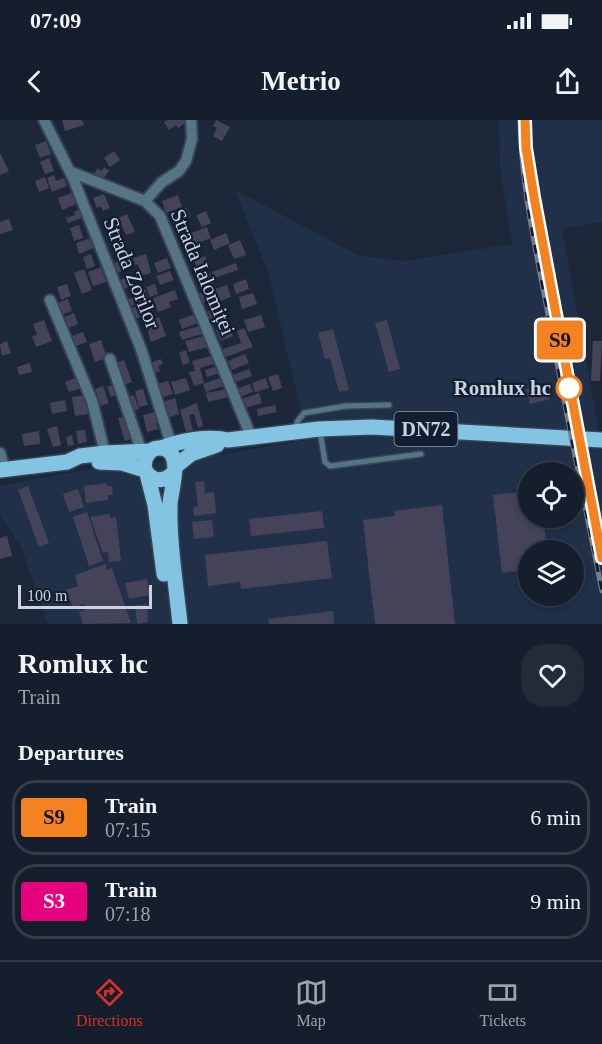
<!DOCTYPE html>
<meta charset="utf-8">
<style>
:root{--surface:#151e2c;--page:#222b38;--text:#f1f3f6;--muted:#9da2a9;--line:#343c48;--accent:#d93025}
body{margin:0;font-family:Georgia,serif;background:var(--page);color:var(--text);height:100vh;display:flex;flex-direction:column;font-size:22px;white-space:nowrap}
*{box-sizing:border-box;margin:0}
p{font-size:20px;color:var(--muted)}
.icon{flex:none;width:33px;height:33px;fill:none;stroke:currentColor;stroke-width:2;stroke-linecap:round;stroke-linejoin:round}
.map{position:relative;height:504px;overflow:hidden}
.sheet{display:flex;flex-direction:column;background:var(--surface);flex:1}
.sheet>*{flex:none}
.badge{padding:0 12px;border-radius:4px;font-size:21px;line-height:39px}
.controls{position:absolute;left:518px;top:342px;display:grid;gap:12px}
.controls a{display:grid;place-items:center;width:66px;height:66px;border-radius:50%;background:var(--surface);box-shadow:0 3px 9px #0003,0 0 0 2px var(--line);font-size:30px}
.scale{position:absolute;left:18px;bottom:15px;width:134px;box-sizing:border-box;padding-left:6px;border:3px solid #cbd3e0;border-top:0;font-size:16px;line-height:21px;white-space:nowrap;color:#cbd3e0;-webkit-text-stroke:4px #121e30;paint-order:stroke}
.map>.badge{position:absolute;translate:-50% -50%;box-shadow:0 0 0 3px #fff}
h2{padding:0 18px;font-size:22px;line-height:54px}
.round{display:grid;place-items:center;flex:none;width:63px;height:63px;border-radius:24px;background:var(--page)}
.headline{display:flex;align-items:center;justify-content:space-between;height:102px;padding:0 18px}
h1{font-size:28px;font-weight:600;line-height:45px}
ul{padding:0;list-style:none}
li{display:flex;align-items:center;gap:18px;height:75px;margin:0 12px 9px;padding:0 6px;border:3px solid var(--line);border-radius:24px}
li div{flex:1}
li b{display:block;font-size:22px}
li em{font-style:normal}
li .badge{min-width:66px;font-weight:700;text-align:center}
.status{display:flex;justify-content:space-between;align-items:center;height:42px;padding:0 30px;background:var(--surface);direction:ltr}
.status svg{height:16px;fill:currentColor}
header{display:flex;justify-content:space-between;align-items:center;height:78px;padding:0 18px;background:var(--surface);font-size:27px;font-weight:600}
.menu{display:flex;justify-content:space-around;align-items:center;height:84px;border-top:2px solid var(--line);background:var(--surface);font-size:16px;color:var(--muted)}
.menu a{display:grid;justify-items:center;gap:3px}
.menu .active{color:var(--accent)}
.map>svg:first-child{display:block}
.built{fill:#203048;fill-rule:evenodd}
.building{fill:#45435a}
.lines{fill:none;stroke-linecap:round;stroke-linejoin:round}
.service-casing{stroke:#384355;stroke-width:8}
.minor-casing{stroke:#384355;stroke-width:14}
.primary-casing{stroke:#384355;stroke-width:18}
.service{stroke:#567584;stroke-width:5}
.minor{stroke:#567584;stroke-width:10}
.primary{stroke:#82c4e2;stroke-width:15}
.rail-casing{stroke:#747e8d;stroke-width:5}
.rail{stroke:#121e30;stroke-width:3;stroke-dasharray:9;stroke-linecap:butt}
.line-casing{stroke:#fff;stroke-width:14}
.line{stroke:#f58220;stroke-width:9}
.stop-dot{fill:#fff;stroke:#f58220;stroke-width:3}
.labels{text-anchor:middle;stroke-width:4.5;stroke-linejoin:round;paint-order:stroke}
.shield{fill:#121e30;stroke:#949dab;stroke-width:1.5}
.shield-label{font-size:20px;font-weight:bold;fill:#cbd3e0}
.street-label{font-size:21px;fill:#cbd3e0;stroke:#121e30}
.stop-label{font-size:21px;font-weight:bold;fill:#cbd3e0;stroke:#121e30;text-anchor:end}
</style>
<div class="status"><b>07:09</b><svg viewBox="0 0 49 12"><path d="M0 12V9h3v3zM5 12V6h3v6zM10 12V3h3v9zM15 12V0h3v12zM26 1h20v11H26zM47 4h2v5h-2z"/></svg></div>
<header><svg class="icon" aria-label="back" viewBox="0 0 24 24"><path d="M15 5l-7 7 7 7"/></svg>Metrio<svg class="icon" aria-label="share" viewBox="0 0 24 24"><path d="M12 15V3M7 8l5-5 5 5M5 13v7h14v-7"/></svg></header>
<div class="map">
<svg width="602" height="504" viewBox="0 0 602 504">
<rect width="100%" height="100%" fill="#1c283a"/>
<!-- built -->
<path class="built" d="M499 0H602V102L562 109 602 328V504H48L22 429 0 395V366L85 350 212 336 308 320 268 152 235 70 360 136 406 141 512 124 500 47ZM528 352H573V398H528ZM528 430H573V476H528Z"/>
<!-- building -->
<path class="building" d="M62 0H82L84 5 65 11Z
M168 0H184L186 3 178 8 176 5 169 10 164 2Z
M216 0 230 7 222 21 213 16 217 8 213 6Z
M46 21 51 34 40 38 35 25Z
M114 31 120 40 110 47 104 38Z
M0 33 9 51 0 55Z
M49 38 54 51 45 54 40 42Z
M104 47 109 51 101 62 92 56 98 48 101 51Z
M54 55 56 61 64 58 67 66 52 72 47 58Z
M45 57 49 68 39 72 35 61Z
M72 73 76 84 62 90 58 78Z
M104 74 110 88 103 91 101 86 97 88 93 78Z
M178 75 182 87 166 93 162 81Z
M186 88 190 97 178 102 174 92Z
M79 90 82 98 68 103 66 98 75 95 74 92Z
M206 91 211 103 202 107 196 95Z
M127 94 135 112 126 115 118 98Z
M9 99 13 110 0 114V102Z
M79 105 83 118 74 121 70 108Z
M118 107 123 119 110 123 108 110Z
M207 107 211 118 190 126 186 115Z
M226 113 230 123 214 130 210 120Z
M91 118 94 128 79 134 76 123Z
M240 120 246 135 234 139 228 125Z
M91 134 95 146 87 149 83 137Z
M146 134 151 153 141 156 138 144 135 145 133 138Z
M205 136 209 146 198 150 194 140Z
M167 138 171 148 158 153 154 143Z
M125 139 128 149 115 154 111 144Z
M236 143 238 150 214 158 212 152Z
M101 147 106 162 93 166 88 152Z
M84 149 92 170 82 174 74 153Z
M170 151 174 160 160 165 156 156Z
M210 153 214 163 200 169 196 158Z
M127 157 131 166 122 170 118 161Z
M246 159 249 169 236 174 233 164Z
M67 164 71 176 61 180 57 167Z
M155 164 158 174 150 177 146 167Z
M227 165 231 177 217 182 216 179 202 183 199 174Z
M145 169 148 178 142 180 143 183 130 186 128 179 138 176 136 172Z
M175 170 178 179 169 182 171 187 158 192 153 178Z
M253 173 257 184 242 189 239 177Z
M68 179 72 191 61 195 57 183Z
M148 183 151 193 135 199 131 188Z
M222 186 226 198 212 203 208 191Z
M74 193 78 204 66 209 62 198Z
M195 194 198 203 182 209 179 200Z
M261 195 265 207 248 212 244 200Z
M159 197 166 216 151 222 145 202Z
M44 200 52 221 36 227 32 216 37 215 33 204Z
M387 200 400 249 389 252 375 203Z
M228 205 233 216 221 221 216 210Z
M199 206 202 214 182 220 179 212Z
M244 208 253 227 223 238 220 230 241 223 237 211Z
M333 209 349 270 339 272 330 238 325 239 318 213Z
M83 212 87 222 73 227 69 217Z
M204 216 208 227 189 232 185 221Z
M101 220 107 238 95 242 89 224Z
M7 221 11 233 2 236 0 224Z
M593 221H602L600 261H591Z
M186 230 190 243 183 245 179 233Z
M245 234 249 243 232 250 228 241Z
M212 236 214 244 200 248 204 263 194 266 189 252 195 251 192 241Z
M161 239 163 244 158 246 160 251 154 253 150 243Z
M124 240 132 262 121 266 114 243Z
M30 243 32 252 19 255 17 247Z
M217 246 220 253 207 257 205 250Z
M249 249 252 256 236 262 233 255Z
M278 254 282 268 273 271 268 257Z
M78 257 82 268 69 272 65 262Z
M223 257 226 265 206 272 203 264Z
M186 258 190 270 175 275 171 262Z
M266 258 269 268 255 272 252 263Z
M168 261 173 274 162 277 157 264Z
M115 264 119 274 111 277 107 267Z
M250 264 253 272 240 277 237 269Z
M546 264 550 279 530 284 526 269Z
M103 266 109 283 101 286 95 269Z
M143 269 148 285 139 287 135 271Z
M227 269 229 277 208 282 206 273Z
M259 273 262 283 245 288 242 279Z
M85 275 88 294 75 296 72 277Z
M134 275 139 289 130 292 126 277Z
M175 278 179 294 167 298 163 282Z
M65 280 67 291 52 294 50 283Z
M197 283 203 306 198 308 194 294 189 295 193 310 186 312 180 290Z
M275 285 277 292 258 296 257 289Z
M158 291 161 302 156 303 158 309 147 312 143 295Z
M127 296 133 318 125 321 118 298Z
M57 306 61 325 53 327 47 309Z
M85 310 87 322 78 324 76 311Z
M39 311 40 324 24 326 22 314Z
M72 315 74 325 68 326 66 317Z
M204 361 205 373 214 372 216 393 194 396 193 387 198 386 195 362Z
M106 363 107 366H112L113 375H108V380L86 383 84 366Z
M28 366 49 423 39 427 18 370Z
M78 369 84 387 69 392 63 374Z
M528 371V398H543L547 430H528V450L502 453 493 375Z
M442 385 455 504H375L363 400 395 396 394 391Z
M322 391 324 408 251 416 249 399Z
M87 392 103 441 89 446 73 397Z
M110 394V398L116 397 121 441 109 442 108 432 103 433 90 397Z
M212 400 214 417 194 419 192 402Z
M7 416 12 436 0 439V418Z
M327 421 332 458 241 469 240 462 208 466 205 435Z
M105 444 107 450 112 448 131 503 83 504 79 492 86 490 84 484 73 488 66 470 78 466 75 455Z
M147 459 150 475 129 479 125 463Z
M147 484 148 502 137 504 135 485Z
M333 491 334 504H269L268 499Z"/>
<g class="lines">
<defs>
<path id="service" d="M297 311V302L304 293 346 286 389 285
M320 311 325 342 330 346 421 334"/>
<path id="minor" d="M44 0 73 58 141 229 171 324
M71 52 145 81 160 96 251 316
M145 81 162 62 179 51 186 41 192 19 191 0
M50 180 92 281 106 337
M110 239 141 330
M0 333 5 349"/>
<path id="primary" d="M161 328C180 321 208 315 228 320L319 309 372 307 602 320
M99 342 122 343 145 350
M175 347 191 334 217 325
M0 350 67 342 80 336 105 333 151 331
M174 352C165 363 152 362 145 350 142 338 151 324 165 329 183 335 171 369 170 384 169 424 176 464 180 504
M147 354 155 385 164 454"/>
</defs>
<!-- service casing -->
<use href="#service" class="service-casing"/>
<!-- minor casing -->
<use href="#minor" class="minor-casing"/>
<!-- primary casing -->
<use href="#primary" class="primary-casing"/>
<!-- service -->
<use href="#service" class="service"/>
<!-- minor -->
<use href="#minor" class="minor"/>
<!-- primary -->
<use href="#primary" class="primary"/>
<defs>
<path id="rail" d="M520 0C521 64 535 126 547 189 564 283 583 377 602 471"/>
</defs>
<!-- rail casing -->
<use href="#rail" class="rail-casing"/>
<!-- rail -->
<use href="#rail" class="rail"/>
</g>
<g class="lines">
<defs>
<path id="line" d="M525 0 526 28 534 77 602 438"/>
</defs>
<!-- line casing -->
<use href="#line" class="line-casing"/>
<!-- line -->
<use href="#line" class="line"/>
</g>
<!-- markers -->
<circle class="stop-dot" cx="569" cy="268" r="12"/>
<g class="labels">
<!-- shield labels -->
<rect class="shield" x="394.5" y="292" width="63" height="34" rx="4.5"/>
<g class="shield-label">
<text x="426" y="316">DN72</text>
</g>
<!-- street labels -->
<g class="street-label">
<text transform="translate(203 152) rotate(67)" y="7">Strada Ialomiței</text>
<text transform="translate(132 153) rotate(68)" y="7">Strada Zorilor</text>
</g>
<!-- stop labels -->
<g class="stop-label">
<text x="551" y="275">Romlux hc</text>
</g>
</g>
</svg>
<div class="controls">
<a><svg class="icon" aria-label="locate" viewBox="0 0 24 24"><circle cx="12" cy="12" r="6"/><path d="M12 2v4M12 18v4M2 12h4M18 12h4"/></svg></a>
<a><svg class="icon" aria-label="layers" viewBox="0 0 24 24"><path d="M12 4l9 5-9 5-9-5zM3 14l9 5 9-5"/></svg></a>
</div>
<div class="scale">100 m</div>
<b class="badge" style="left:560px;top:220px;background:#f58220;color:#111">S9</b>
</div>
<section class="sheet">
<div class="headline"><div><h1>Romlux hc</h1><p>Train</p></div><a class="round"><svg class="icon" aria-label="heart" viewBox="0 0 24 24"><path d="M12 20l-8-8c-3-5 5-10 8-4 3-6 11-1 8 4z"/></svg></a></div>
<h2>Departures</h2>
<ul>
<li><span class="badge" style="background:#f58220;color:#111">S9</span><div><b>Train</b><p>07:15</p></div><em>6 min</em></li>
<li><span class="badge" style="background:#e6007e;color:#fff">S3</span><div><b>Train</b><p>07:18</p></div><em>9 min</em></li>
</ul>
</section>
<nav class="menu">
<a class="active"><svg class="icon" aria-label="directions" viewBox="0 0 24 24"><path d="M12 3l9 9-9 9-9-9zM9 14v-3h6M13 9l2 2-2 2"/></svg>Directions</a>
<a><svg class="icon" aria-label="map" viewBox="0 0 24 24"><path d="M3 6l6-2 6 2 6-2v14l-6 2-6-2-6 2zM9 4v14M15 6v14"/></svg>Map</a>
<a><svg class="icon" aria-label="tickets" viewBox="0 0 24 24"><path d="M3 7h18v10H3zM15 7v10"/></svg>Tickets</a>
</nav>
